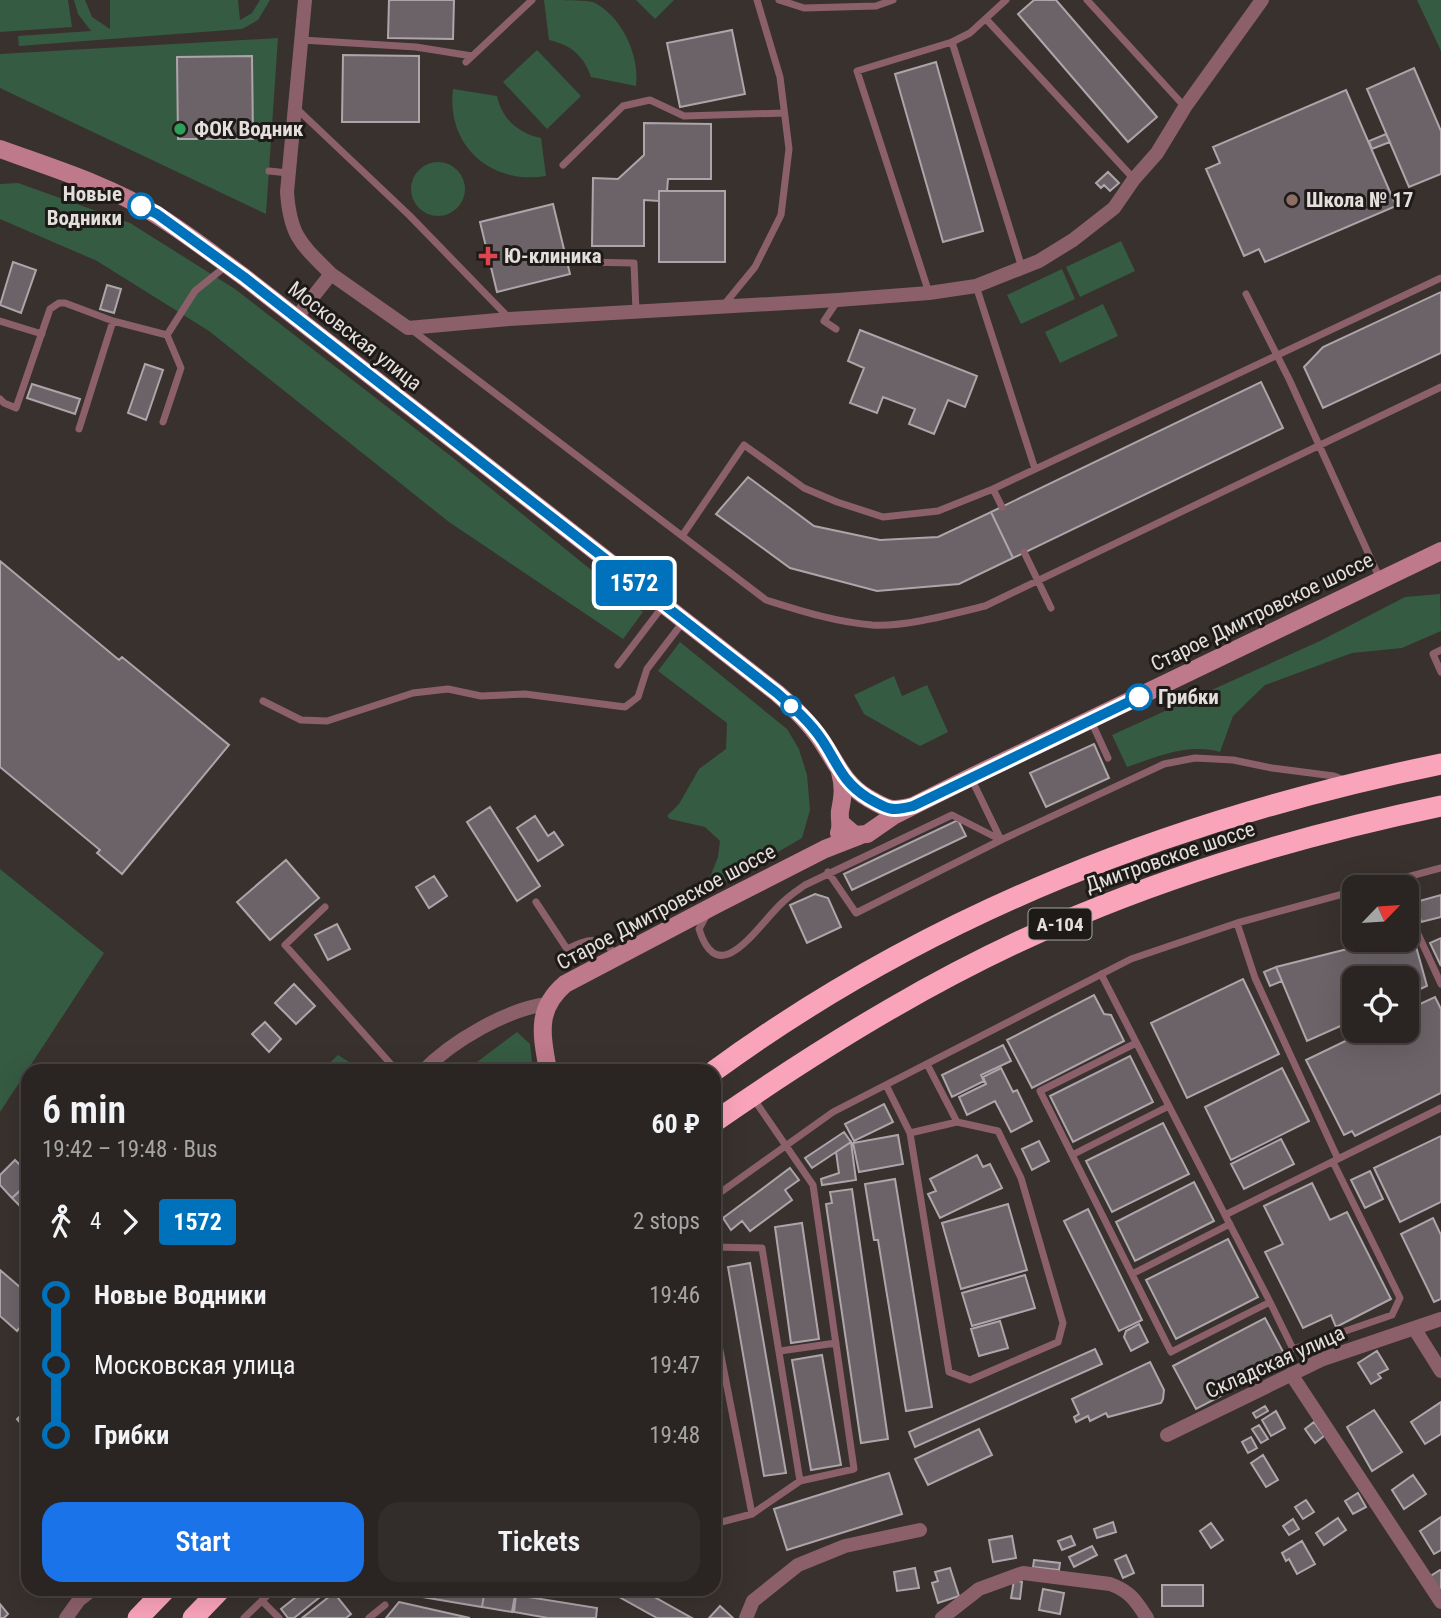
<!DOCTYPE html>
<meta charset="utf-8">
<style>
:root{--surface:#2a2522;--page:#322d2a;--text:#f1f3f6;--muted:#a5a5a5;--line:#464240;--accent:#1a73e8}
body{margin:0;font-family:"Roboto Condensed",sans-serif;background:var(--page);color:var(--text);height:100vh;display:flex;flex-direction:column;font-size:26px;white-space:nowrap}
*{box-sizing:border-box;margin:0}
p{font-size:23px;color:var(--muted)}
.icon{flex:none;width:38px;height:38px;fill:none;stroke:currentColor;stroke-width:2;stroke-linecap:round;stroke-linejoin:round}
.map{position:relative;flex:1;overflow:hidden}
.panel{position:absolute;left:21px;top:1064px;width:700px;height:532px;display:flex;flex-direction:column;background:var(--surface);border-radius:21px;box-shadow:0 7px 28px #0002,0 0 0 2px var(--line)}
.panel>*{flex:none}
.badge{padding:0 14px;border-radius:5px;font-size:24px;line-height:46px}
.needle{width:46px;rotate:65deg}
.buttons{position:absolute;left:1342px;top:875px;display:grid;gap:14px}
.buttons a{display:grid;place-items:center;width:77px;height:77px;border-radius:14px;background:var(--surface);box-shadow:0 7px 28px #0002,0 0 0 2px var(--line);font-size:35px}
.map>.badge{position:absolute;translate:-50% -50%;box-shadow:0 0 0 4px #fff}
.legs{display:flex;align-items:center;gap:10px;height:77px;padding:0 21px;font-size:23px}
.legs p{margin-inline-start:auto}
.overview{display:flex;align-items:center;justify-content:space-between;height:119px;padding:0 21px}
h1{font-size:38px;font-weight:600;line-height:52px}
.primary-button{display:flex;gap:14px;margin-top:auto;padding:14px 21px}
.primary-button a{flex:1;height:80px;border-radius:21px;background:var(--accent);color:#fff;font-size:28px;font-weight:600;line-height:80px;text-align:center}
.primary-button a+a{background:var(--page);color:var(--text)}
ul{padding:0 21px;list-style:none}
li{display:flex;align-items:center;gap:24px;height:70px;font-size:26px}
li i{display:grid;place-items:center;width:10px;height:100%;margin:0 9px;background:currentColor}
li i::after{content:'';width:18px;height:18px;margin:-9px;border:5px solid;border-radius:50%;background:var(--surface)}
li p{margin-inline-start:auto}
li:first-child i{background:linear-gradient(#0000 50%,currentColor 0)}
li:last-child i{background:linear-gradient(currentColor 50%,#0000 0)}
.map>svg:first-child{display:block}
.green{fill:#355b42}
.building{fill:#6b6368;stroke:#ada5aa;stroke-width:2}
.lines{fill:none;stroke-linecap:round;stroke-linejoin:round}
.lane{stroke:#8c606b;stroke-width:7}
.street{stroke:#8c606b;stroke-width:14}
.secondary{stroke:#be798a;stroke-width:18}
.highway{stroke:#faa4ba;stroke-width:21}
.line-1-casing{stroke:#fff;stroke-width:16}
.line-1{stroke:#0072bc;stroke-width:10}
.leisure-dot{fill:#2e9e5b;stroke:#1d1a18;stroke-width:2.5}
.education-dot{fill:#8d6e63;stroke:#1d1a18;stroke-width:2.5}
.stop-1-dot{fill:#fff;stroke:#0072bc;stroke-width:3.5}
.health-dot{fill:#e0444e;stroke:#1d1a18;stroke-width:2.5}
.labels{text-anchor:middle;stroke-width:6;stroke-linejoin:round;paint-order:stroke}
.shield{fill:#1d1a18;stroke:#a8a4a2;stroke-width:2}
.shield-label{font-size:19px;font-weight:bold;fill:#e4dfdd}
.poi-label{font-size:21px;font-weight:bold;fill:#e4dfdd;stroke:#1d1a18;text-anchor:start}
.stop-label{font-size:21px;font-weight:bold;fill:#e4dfdd;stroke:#1d1a18;text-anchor:end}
.street-label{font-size:21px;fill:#e4dfdd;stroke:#1d1a18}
</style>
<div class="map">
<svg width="1441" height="1618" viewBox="0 0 1441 1618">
<rect width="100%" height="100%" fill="#38312e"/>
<!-- green -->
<path class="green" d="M0 0H68L72 27 0 32Z
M74 0H85L92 17 110 29V0H238L240 20 252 13 260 0H270L258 20 242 29 19 46 18 36 91 31 78 14Z
M544 0C556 0 583 0 593 2 622 16 640 56 636 86L591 77C584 56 571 45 549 40Z
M636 0H674L655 19Z
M1417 0H1441V51Z
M278 38 266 214 0 88V54Z
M537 50 581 96 547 129 503 82Z
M453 89 497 96C502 119 518 133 541 138L546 176C491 185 446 146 453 89Z
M411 189a27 27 0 1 1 54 0a27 27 0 1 1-54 0Z
M18 183 130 223 235 289 452 457 643 612 623 639 449 522 209 331 97 261 0 219V184Z
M1121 241 1135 271 1080 297 1066 267Z
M1062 269 1075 299 1021 324 1007 295Z
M1103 304 1118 336 1060 363 1045 332Z
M1440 594 1441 631 1402 648 1352 653 1265 685 1233 716 1220 752C1188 743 1157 757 1127 767L1112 735 1320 641 1405 597Z
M680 642 787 729 799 749 807 775 810 810 802 838 714 889 708 882 718 857 720 841 705 827 670 819 667 816 679 804 699 769 726 749 727 723 658 671Z
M894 676 902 696 927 685 948 732 920 746 864 714 854 695Z
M0 869 104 953 0 1112Z
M517 1032 530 1044 533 1071H465Z
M338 1055 363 1071H321Z"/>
<!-- building -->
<path class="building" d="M389 0H454L453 39 388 38Z
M1034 0H1056L1157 117 1128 142 1018 14Z
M732 30 745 94 680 107 667 43Z
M343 55 419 56V122H342Z
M252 56 253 139H178L177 57Z
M936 62 983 231 943 242 895 74Z
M1414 68 1441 131V174L1409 187 1367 89Z
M1346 90 1396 206 1265 262 1259 249 1244 256 1206 169 1220 163 1213 147Z
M644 123 711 124V179H668L667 191H659V201L644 200V246H592L593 178 618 179 644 155Z
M1386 134 1390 142 1372 149 1369 141Z
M1108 172 1119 183 1110 191 1104 185 1101 188 1096 183Z
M659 191H725V262H659Z
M553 204 570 274 497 292 480 222Z
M13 262 36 270 21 313 0 305Z
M107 285 121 289 114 313 100 309Z
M1441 292V353L1323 408 1304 367 1323 347Z
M860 330 977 376 965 407 948 400 934 434 909 424 915 409 883 397 877 413 850 403 864 368 848 361Z
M145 364 163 370 146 420 128 413Z
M1261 382 1283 428 1013 558 991 512Z
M32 384 80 399 75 414 27 398Z
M748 477 814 526 880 540 938 537 991 512 1013 558 959 584 877 591 790 568 716 514Z
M0 561 119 660 122 657 229 745 122 874 97 853 100 850 0 767Z
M1094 744 1109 778 1046 807 1030 773Z
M490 807 540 886 517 901 467 822Z
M535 816 548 836 554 832 563 845 538 861 517 828Z
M958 820 966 836 852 890 844 874Z
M286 860 319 898 270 940 237 902Z
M434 876 447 896 429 908 416 887Z
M815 894 828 898 841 927 807 943 790 905Z
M1441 895V917L1421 922 1416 902Z
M337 924 350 949 328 960 315 935Z
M1412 932 1427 986 1407 995V978H1354V1020L1307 1041 1276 967 1383 940H1407V933Z
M1441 938V966L1430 943Z
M1276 967 1282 981 1270 986 1264 972Z
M1243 979 1279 1054 1187 1098 1151 1023Z
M294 984 315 1006 296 1024 275 1003Z
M1094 995 1104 1014 1111 1015 1124 1041 1032 1088 1007 1040Z
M1435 997 1441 1009V1093L1355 1136 1352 1131 1344 1135 1306 1060 1366 1031H1407V1010Z
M265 1022 281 1039 269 1052 252 1034Z
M1003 1045 1011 1061 981 1075 984 1081 952 1097 942 1075Z
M1130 1056 1153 1102 1073 1142 1050 1096Z
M1001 1068 1013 1092 1017 1090 1032 1121 1011 1132 995 1101 967 1115 959 1097 986 1084 983 1077Z
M1282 1068 1309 1121 1231 1160 1205 1107Z
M884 1104 893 1122 854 1141 845 1124Z
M1163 1123 1189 1174 1112 1212 1086 1161Z
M844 1132 851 1142 812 1168 805 1158Z
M898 1135 903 1164 859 1172 853 1143Z
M1441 1136V1202L1400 1222 1374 1168Z
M1281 1139 1294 1164 1244 1189 1231 1164Z
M1039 1141 1049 1161 1032 1170 1022 1149Z
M851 1142 856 1180 822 1185 821 1179 839 1173 836 1152Z
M977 1155 983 1167 990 1164 1002 1188 940 1218 928 1194 936 1191 930 1179Z
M15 1160 28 1173V1183L12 1198 0 1185V1175Z
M790 1168 799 1180 785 1190 792 1200 750 1231 742 1221 731 1230 723 1218Z
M1370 1171 1383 1199 1365 1208 1351 1180Z
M895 1179 932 1407 906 1411 878 1240H874L865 1184Z
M1194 1182 1214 1221 1135 1261 1116 1222Z
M1312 1183 1330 1220 1347 1212 1391 1299 1336 1327 1331 1315 1303 1328 1265 1252 1283 1244 1264 1206Z
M22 1189 28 1195V1214L12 1198Z
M852 1189 888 1439 861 1443 826 1204 832 1203 830 1192Z
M1008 1204 1027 1270 961 1289 942 1223Z
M1088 1209 1142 1320 1119 1331 1064 1221Z
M1433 1218 1441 1235V1299L1434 1302 1401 1234Z
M802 1223 819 1339 791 1343 775 1227Z
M1228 1239 1258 1297 1176 1339 1146 1280Z
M750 1263 786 1473 764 1476 728 1267Z
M0 1270 28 1294V1318L17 1331 0 1316Z
M1025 1275 1035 1308 972 1326 962 1293Z
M1265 1318 1288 1361 1196 1409 1173 1366Z
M1000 1321 1008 1348 979 1356 971 1329Z
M1139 1324 1148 1342 1131 1351 1124 1337 1126 1331Z
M1095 1349 1102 1364 915 1447 909 1432Z
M1377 1351 1388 1369 1378 1374 1381 1378 1371 1384 1358 1363Z
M822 1355 841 1465 811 1470 792 1360Z
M1150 1362 1164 1390 1163 1399 1161 1403 1108 1417 1106 1413 1090 1421 1088 1416 1076 1422 1074 1417 1079 1414 1072 1399Z
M1441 1402V1434L1425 1444 1411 1422Z
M1265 1406 1268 1411 1256 1418 1253 1413Z
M28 1409V1432L17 1419Z
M1374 1410 1402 1452 1372 1471 1347 1427Z
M1276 1411 1285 1428 1271 1436 1262 1420Z
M1314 1422 1324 1436 1315 1443 1305 1429Z
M1259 1425 1268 1439 1261 1443 1252 1429Z
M979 1429 992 1455 928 1485 915 1459Z
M1251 1437 1257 1448 1248 1453 1242 1442Z
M1263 1455 1278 1480 1266 1487 1251 1463Z
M889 1473 902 1514 787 1550 774 1509Z
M1413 1475 1426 1494 1404 1509 1392 1490Z
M1358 1493 1366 1507 1353 1514 1345 1501Z
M1306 1500 1314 1512 1303 1519 1295 1507Z
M1441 1517V1550L1434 1554 1420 1531Z
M1338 1518 1346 1530 1324 1545 1316 1533Z
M1293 1519 1299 1529 1289 1535 1283 1526Z
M1113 1522 1116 1532 1097 1538 1094 1529Z
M1211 1523 1223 1540 1211 1548 1200 1531Z
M1012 1536 1016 1558 993 1562 989 1540Z
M1071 1536 1075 1545 1062 1550 1058 1541Z
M1302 1541 1315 1564 1297 1574 1289 1559 1286 1561 1282 1553Z
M1092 1546 1097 1555 1074 1567 1069 1557Z
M1126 1555 1134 1573 1123 1578 1115 1560Z
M1034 1560 1060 1563 1059 1570 1033 1567Z
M915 1568 919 1588 897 1591 894 1572Z
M950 1568 959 1596 938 1603 932 1583 938 1581 935 1572Z
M1440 1570 1441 1571V1595L1429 1577Z
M1014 1580 1022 1582 1020 1599 1011 1598Z
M1162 1585H1203V1606H1162Z
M306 1589H330L294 1618H288L281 1609Z
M377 1589H410L409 1596 381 1593Z
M411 1589H485L482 1607 410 1595Z
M485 1589H516L512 1612 482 1607Z
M596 1589H611L612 1595Z
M613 1589H640L692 1618H657L614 1594Z
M1043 1589 1064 1593 1060 1614 1039 1610Z
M334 1593 351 1614 346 1618H302Z
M516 1595 597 1608 596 1618H548L514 1612Z
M399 1602 470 1618H386Z
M0 1604 8 1614 4 1618H0Z
M720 1606 733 1618H709Z"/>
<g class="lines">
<!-- lane -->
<path class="lane" d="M779 0 804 8 876 6 893 0
M1087 0 1185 107
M986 19 1134 179
M302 40 416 47 472 56
M952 42 1022 268
M466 62 532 0
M296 108 410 216 509 318
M563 165 623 106 650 100 684 116 784 113
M269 171 289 173
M582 262 634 263 636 311
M976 286 1035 469
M929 293 857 71 952 42 970 33 1006 0
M1246 294 1289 379 1380 579
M723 306 755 267 781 215 789 149 780 77 757 0
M0 321 42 334
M836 329 824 321 838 300
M412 330 766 600C801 611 835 622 872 625 906 627 952 614 985 606L1441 387
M0 399 4 403 16 408 50 309 59 303H65L113 321 167 335 195 291 226 266
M163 422 181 368 167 335
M79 429 113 321
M1002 507 993 489 1441 278
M682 536 744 445 804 488 837 502 883 517 938 511 993 489
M1024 552 1051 608
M1441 650 1433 654 1441 672
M618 665 663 606
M263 701 301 720 327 721 413 693 448 689 481 696 525 694 625 707 638 697 647 669 683 622
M1091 721 1108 758
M828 872 856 913 1001 840 971 778
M1370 887 1441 868
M1407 891 1418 934 1441 984
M536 902 567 949C588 939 600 934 616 955
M325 907 285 945 397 1071
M707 914 699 929C719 993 759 923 783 902 790 895 798 890 805 885L952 815 1001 840 1164 764 1195 758 1233 760 1272 768 1334 776 1344 780
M1237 923 1255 978 1338 1159
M1101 974 1225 1215 1441 1108
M1136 1043 1040 1091 1171 1352 1270 1302 1225 1215
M927 1064 957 1122
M886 1085 910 1133 949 1372 970 1380 1058 1342 1063 1323 1021 1178 998 1131 957 1122 910 1133
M1072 1155 1169 1106
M714 1197 833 1112 1131 959 1237 923 1354 891
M714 1247 762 1248 800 1481
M1132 1274 1230 1224
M1270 1302 1293 1349 1392 1315 1400 1298 1333 1162
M714 1320 752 1514
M780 1351 836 1343
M714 1524 752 1514 800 1481 854 1469 813 1185 753 1098
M666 1589 669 1591 681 1589
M262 1601 279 1618
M244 1618 274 1589
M369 1618 385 1605"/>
<!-- street -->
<path class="street" d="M331 274 408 328 509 319 838 300 929 293 976 286 1039 261 1073 240 1114 208 1134 179 1157 153 1185 107 1262 0
M296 318 331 274C301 244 290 236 287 192L305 0
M423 1071C452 1041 506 1010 546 1004
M1414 1328 1441 1371
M1291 1374 1441 1602
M1167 1435 1323 1359 1441 1319
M66 1618 79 1600 93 1589
M746 1618 753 1601 798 1565 845 1546 920 1530
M942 1618 979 1589 1023 1573 1110 1584C1130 1591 1136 1601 1147 1618"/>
<!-- secondary -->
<path class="secondary" d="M0 149C52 168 108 185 155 214 186 233 215 256 244 277L777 693C793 707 809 722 821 740 836 762 844 784 868 798 887 809 891 812 913 806
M842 824 855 835 867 834 893 816 971 777 1441 551
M839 833C842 825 839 820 840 811 843 796 844 787 840 772
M548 1071C542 1035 535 1010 565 984L719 903 825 849 861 835"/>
<!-- highway -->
<path class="highway" d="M714 1071C932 912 1178 818 1441 764
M714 1122C828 1043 948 969 1077 916 1194 867 1317 832 1441 806
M138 1618 166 1589
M193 1618 221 1589"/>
</g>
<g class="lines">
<defs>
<path id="line-1" d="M141 206 157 214 244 277 777 693C793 707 810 722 822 740 838 764 842 782 868 798 887 809 891 812 913 806L1139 697"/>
</defs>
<!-- line-1 casing -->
<use href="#line-1" class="line-1-casing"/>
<!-- line-1 -->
<use href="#line-1" class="line-1"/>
</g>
<!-- markers -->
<circle class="leisure-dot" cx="180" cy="129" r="7"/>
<circle class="education-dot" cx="1292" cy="200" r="7"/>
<g class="stop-1-dot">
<circle cx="141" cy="206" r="12"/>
<circle cx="1139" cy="697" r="12"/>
<circle cx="791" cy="706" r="9"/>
</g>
<path class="health-dot" d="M484.5 245.5h7v7h7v7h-7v7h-7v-7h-7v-7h7z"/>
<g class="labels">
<!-- shield labels -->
<rect class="shield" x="1028.5" y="908.5" width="63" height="31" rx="5"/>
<g class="shield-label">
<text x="1060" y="931">А-104</text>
</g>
<!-- poi labels -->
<g class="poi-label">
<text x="194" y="136">ФОК Водник</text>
<text x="1306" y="207">Школа № 17</text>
<text x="504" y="263">Ю-клиника</text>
</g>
<!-- stop labels -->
<g class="stop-label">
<text x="122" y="201">Новые<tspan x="122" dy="24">Водники</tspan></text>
<text x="1158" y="704" text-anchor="start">Грибки</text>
</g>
<!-- street labels -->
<g class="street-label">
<text transform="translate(355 336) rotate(38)" y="7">Московская улица</text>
<text transform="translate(1262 612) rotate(-26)" y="7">Старое Дмитровское шоссе</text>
<text transform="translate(1170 857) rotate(-19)" y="7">Дмитровское шоссе</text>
<text transform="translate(666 907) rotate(-28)" y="7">Старое Дмитровское шоссе</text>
<text transform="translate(1275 1362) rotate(-24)" y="7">Складская улица</text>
</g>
</g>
</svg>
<div class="buttons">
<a><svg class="needle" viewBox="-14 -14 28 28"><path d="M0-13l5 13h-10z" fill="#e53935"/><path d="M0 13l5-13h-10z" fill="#a5a5a5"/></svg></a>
<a><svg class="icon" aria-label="locate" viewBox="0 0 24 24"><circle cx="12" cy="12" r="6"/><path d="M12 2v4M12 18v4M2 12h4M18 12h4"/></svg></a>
</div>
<b class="badge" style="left:634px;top:583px;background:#0072bc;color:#fff">1572</b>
<section class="panel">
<div class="overview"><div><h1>6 min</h1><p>19:42 – 19:48 · Bus</p></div><b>60 ₽</b></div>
<div class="legs"><svg class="icon" aria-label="walk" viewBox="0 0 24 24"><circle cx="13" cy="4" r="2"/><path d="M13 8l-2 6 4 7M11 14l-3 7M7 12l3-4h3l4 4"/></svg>4<svg class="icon" aria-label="forward" viewBox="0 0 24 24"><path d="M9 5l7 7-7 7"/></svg><b class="badge" style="background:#0072bc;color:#fff">1572</b><p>2 stops</p></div>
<ul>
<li><i style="color:#0072bc"></i><b>Новые Водники</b><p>19:46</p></li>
<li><i style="color:#0072bc"></i><span>Московская улица</span><p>19:47</p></li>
<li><i style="color:#0072bc"></i><b>Грибки</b><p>19:48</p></li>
</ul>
<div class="primary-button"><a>Start</a><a>Tickets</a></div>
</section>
</div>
